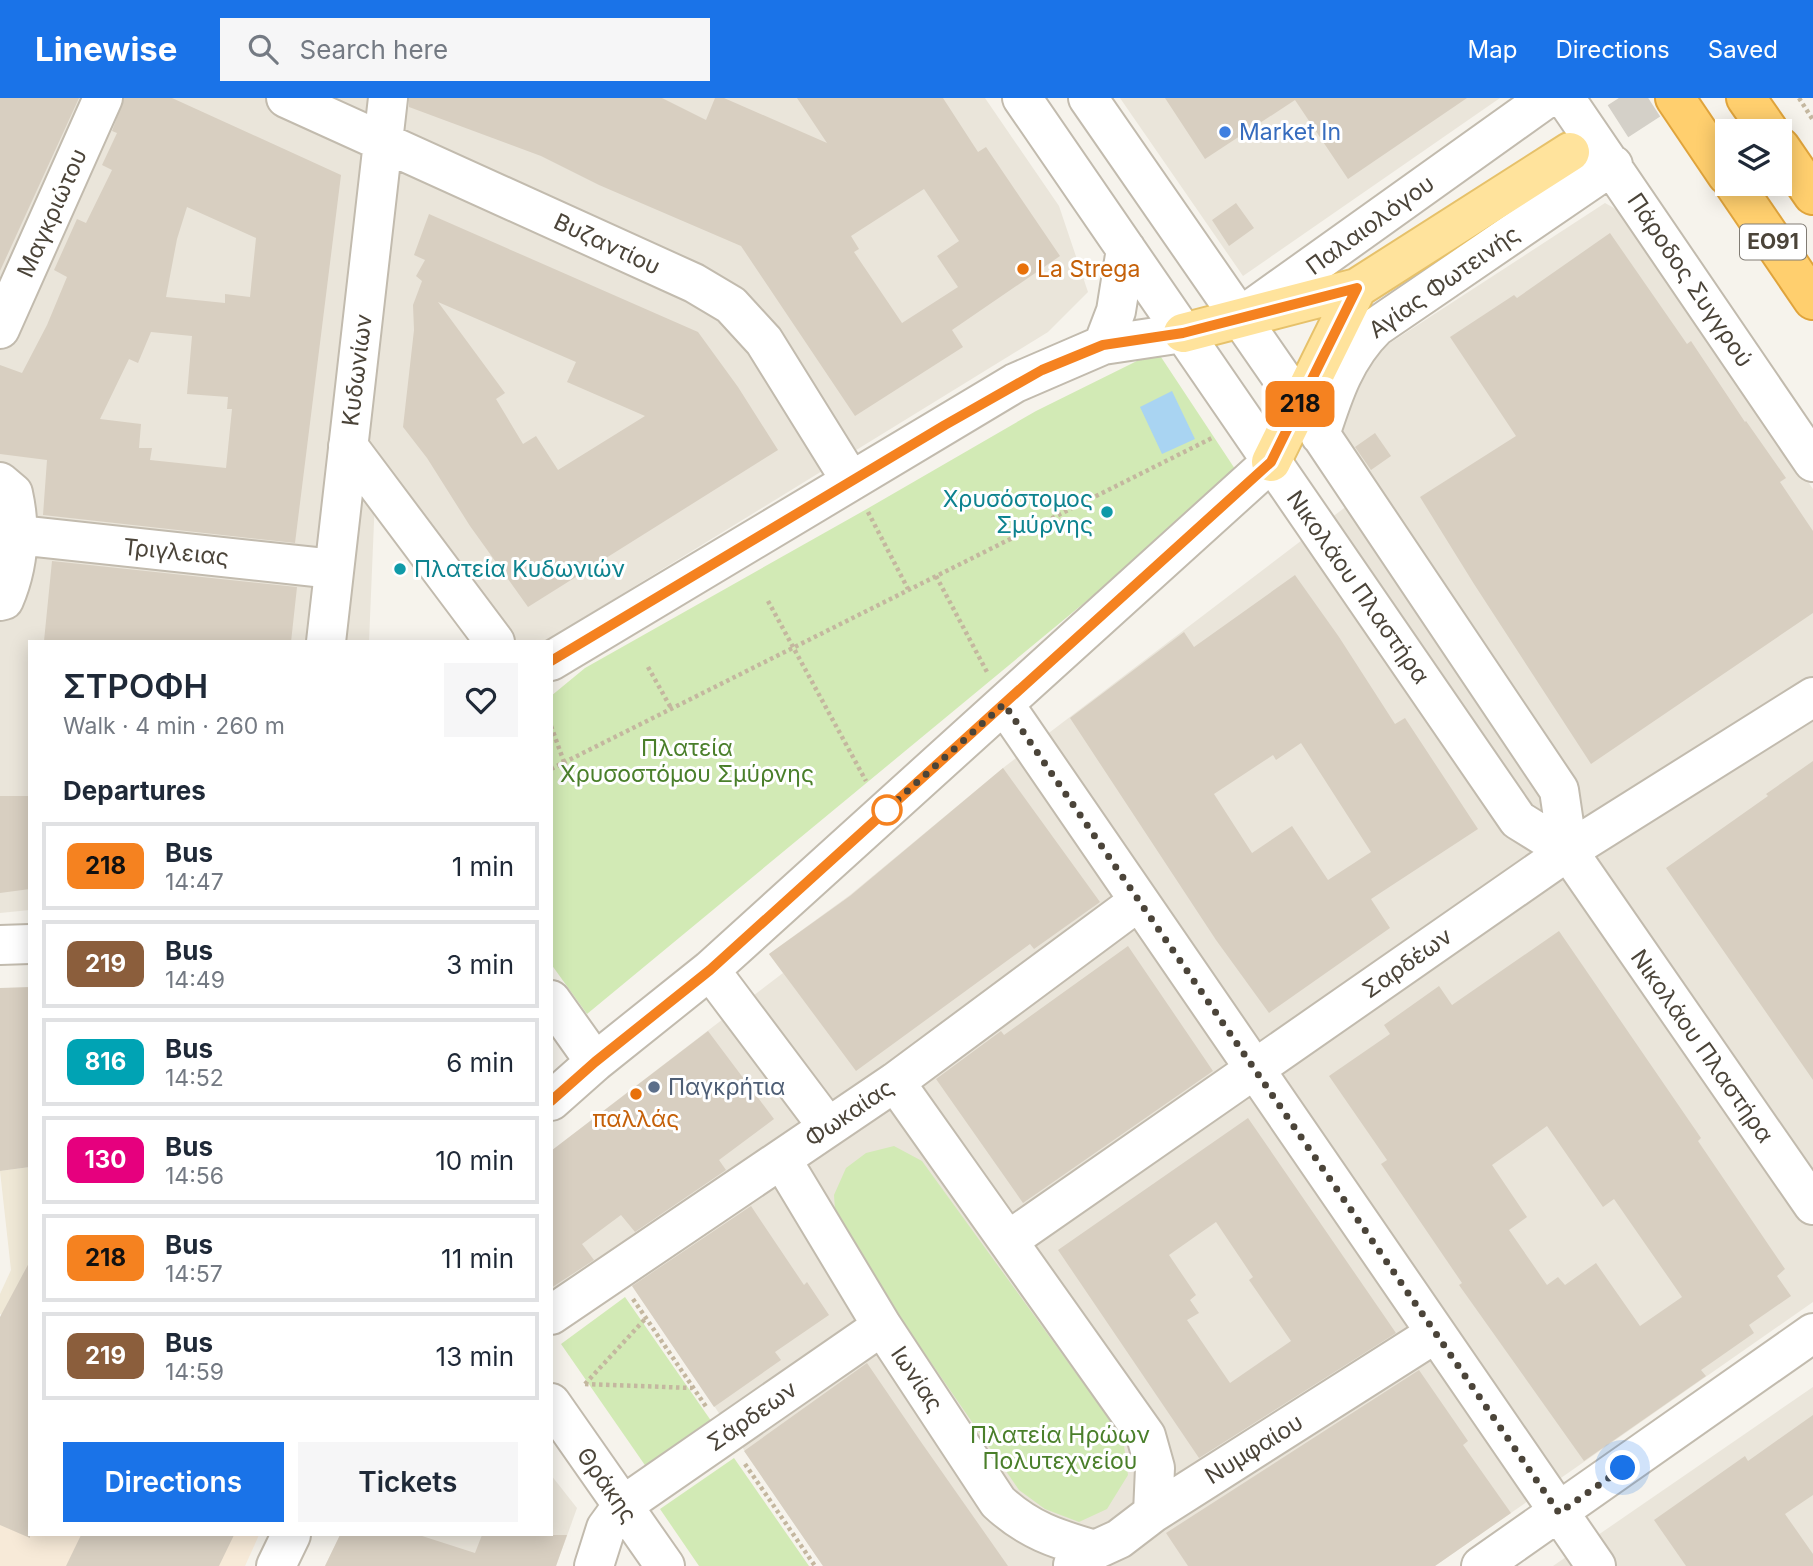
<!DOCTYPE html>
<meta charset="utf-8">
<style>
:root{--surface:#fff;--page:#f6f6f7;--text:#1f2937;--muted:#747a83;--line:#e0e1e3;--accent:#1a73e8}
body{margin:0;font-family:Inter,sans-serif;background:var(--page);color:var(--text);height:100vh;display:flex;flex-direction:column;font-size:26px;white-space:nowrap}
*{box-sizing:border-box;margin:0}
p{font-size:23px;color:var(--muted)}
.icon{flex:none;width:38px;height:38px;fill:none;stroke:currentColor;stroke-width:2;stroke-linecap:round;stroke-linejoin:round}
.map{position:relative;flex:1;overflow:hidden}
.sheet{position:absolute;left:28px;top:542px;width:525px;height:896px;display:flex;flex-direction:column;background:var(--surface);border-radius:0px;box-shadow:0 4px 18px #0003}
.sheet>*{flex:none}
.badge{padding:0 14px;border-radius:10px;font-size:24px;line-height:46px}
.buttons{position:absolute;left:1715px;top:21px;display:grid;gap:14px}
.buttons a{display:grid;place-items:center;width:77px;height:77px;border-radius:0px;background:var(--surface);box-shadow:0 4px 18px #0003;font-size:35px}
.you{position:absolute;width:35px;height:35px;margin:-18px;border:5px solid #fff;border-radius:50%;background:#1a73e8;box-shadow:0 0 0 10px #1a73e833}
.map>.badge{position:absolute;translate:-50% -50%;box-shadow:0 0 0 4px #fff}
h2{padding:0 35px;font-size:26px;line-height:63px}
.round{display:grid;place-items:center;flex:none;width:74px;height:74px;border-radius:0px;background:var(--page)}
.head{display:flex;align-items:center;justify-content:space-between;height:119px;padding:0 35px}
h1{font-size:33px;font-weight:600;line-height:52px}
.button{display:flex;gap:14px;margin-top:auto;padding:14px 35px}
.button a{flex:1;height:80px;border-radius:0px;background:var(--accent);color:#fff;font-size:28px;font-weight:600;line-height:80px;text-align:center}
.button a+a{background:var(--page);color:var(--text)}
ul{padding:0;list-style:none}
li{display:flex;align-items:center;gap:21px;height:88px;margin:0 14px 10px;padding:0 21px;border:4px solid var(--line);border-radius:0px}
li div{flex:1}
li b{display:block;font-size:26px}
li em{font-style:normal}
li .badge{min-width:77px;font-weight:700;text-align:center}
header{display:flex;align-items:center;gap:42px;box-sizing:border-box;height:98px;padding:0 35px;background:var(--accent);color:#fff}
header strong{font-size:33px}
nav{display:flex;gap:38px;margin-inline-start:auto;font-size:24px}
.search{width:490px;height:63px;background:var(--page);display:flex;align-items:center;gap:18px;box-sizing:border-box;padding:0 24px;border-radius:0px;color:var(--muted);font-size:26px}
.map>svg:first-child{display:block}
.residential{fill:#eae5da}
.commercial{fill:#f7ead8}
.education{fill:#efe8d6}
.green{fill:#d2eab5}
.water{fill:#a9d4f2}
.building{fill:#d8cfc1;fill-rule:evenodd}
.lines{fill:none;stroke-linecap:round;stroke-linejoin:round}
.major-tunnel{stroke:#d4d0c8;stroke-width:38;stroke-dasharray:38 19;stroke-linecap:butt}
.minor-casing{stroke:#c2bbae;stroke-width:42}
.major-casing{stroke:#e6c16a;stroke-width:42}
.highway-casing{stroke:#e0a43c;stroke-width:42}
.path{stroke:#c4b79f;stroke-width:4.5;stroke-dasharray:3.5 3.5;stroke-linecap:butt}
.minor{stroke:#fff;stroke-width:38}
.major{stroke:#ffe39c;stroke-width:38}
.highway{stroke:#ffcf6e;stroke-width:38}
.line-casing{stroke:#fff;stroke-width:16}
.line{stroke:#f58220;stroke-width:10}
.walk{stroke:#4b4439;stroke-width:7;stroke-dasharray:0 12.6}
.shop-dot{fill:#3f7fe0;stroke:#fff;stroke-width:2.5}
.food-dot{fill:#e8710a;stroke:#fff;stroke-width:2.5}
.culture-dot{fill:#0f9aa8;stroke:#fff;stroke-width:2.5}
.stop-dot{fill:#fff;stroke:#f58220;stroke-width:3.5}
.service-dot{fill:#5c6f8a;stroke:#fff;stroke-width:2.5}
.labels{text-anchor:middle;stroke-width:6;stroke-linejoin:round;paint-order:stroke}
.shield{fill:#fff;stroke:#817c74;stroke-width:2}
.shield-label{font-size:21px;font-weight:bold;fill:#4b4439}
.shop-label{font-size:23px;fill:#366cbe;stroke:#fff;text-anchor:start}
.street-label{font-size:23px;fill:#4b4439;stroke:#fff}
.food-label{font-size:23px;fill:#c56008;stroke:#fff;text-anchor:start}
.culture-label{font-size:23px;fill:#0d838f;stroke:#fff;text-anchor:end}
.park-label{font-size:23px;fill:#4a7f2a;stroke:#fff}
.service-label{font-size:23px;fill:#4e5e75;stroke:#fff;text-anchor:start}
</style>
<header>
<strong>Linewise</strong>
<div class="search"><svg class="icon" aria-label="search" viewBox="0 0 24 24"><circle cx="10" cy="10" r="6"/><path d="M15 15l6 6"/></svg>Search here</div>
<nav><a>Map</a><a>Directions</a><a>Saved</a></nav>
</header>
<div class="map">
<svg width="1813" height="1468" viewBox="0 0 1813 1468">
<rect width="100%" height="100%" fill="#f6f3ec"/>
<!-- residential -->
<path class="residential" d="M0 0H985L1059 108 1088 194 1048 234 544 544H481L375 400 369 544H30V812L0 815Z
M1120 0H1500L1243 178Z
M1605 105 1623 115 1813 391V1204L1435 1468H823L629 1183 551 1195V1053L783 875 769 856 850 797 1003 670 1373 388 1337 337 1370 258Z
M1813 1289V1468H1553Z
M551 1377 577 1410 556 1468H325L340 1437H551Z"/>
<!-- commercial -->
<path class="commercial" d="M0 1220 30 1437H259L245 1468H0Z"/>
<!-- education -->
<path class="education" d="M30 1069V1230L0 1216V1196L11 1172 0 1073Z"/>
<!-- green -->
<path class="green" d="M1145 259H1161L1237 374 1210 401 587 916 551 866V598L585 570 865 412 1036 313Z
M894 1048 922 1063 1123 1340 1128 1377 1107 1411 1079 1424 1045 1411 1019 1392 836 1127 834 1097 846 1070 866 1055Z
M625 1199 714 1327 649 1373 561 1246Z
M734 1360 809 1468H699L660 1411Z"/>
<!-- water -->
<path class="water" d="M1172 293 1195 341 1162 356 1140 309Z"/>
<!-- building -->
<path class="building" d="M0 0H79L0 173Z
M124 0H172L341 77 295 445 43 417 47 362 0 356V267L22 275 47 227 67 179 54 172 77 121 86 125 112 72 102 67 117 35 112 33ZM187 109 256 140 250 199 225 196V205L166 199 177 141ZM151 234 192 238 187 296 228 299 227 311H232L226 370 150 362 152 350H139L141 326 100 321 129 261 138 265Z
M409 0H662L706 22 715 0H724L827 45 797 0H943L978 54 986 49 1060 158 952 232 963 249 855 318 741 148 599 87 541 58 409 9ZM924 91 959 143 937 158 958 189 902 225 854 154 859 151 851 138Z
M1165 0H1467L1348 81 1295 2 1205 61Z
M1236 105 1254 130 1229 148 1212 122Z
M429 116 698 234 738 289 778 352 528 509 470 428 427 360 403 329 414 232 413 207 422 183 416 178 425 162 414 157ZM438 204 576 264 567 284 645 318 558 372 536 338 523 346 496 301 505 295Z
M1610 135 1687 246 1691 243 1745 324 1746 323 1786 380 1780 384 1813 433V515L1591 666 1474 486 1420 399 1516 338 1450 239 1514 197 1517 200Z
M1375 335 1391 358 1371 372 1355 349Z
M52 463 297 489 291 544 44 543Z
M1295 477 1339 539 1395 626 1405 620 1478 731 1371 801 1390 830 1269 915 1216 842 1070 620 1184 534 1194 549ZM1301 645 1371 754 1328 782 1292 728 1252 755 1214 696 1273 657 1276 662Z
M1813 663V982L1666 770 1768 698 1766 696Z
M1003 670 1100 804 1034 851 1030 846 856 973 769 856 850 798Z
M0 698H30V791L0 795Z
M1559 833 1701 1040 1698 1043 1785 1171 1777 1178 1791 1198 1749 1227 1754 1235 1701 1272 1706 1278 1584 1363 1459 1187 1462 1185 1381 1066 1387 1062 1329 978 1390 936 1384 927 1439 888 1452 907ZM1547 1028 1603 1109 1614 1101 1682 1199 1640 1228 1596 1165 1565 1187 1558 1179 1547 1187 1509 1132 1527 1119 1492 1067Z
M1128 848 1213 973 1023 1105 936 981 1001 933 1004 937Z
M30 889V1069L0 1073V890Z
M708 933 774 1021 719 1062 726 1072 635 1134 621 1117 582 1146 594 1162 551 1190V1053Z
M1248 1020 1396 1235 1199 1360 1058 1152ZM1216 1124 1253 1179 1249 1182 1291 1243 1230 1285 1187 1222 1199 1215 1190 1202 1196 1197 1169 1157Z
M751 1108 804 1187 807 1184 829 1217 775 1254 781 1262 714 1309 632 1188Z
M30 1163V1440L0 1427V1219Z
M867 1265 921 1344 1008 1468H823L744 1353Z
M1419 1272 1468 1343 1463 1347 1511 1415 1435 1468H1188L1166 1435Z
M1813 1317V1397L1785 1416 1813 1456V1468H1686L1654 1422 1745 1358 1748 1363Z
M81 1437H234L219 1468H66Z
M340 1437H419L475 1455 482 1437H567L556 1468H325Z"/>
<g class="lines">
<!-- major-tunnel -->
<path class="major-tunnel" d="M1570 54 1654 0"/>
<defs>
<path id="minor" d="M286 0 694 185 731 207 764 243 851 383
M1022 0 1518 722 1568 753 1813 1107
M1088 0 1300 306 1559 692 1568 753
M1565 0 1813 364
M1239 220 1547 0
M0 231 103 0
M1103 247 1116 213 1126 151
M1320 337C1333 297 1345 259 1376 229L1613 67
M348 348 495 544
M0 384 13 395C21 431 19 467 4 502L0 503
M18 437 334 471
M326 544 388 0
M551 563 1015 285 1103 247 1183 235
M1004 606 1596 1468
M0 847 30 846
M710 872 828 1029
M551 902 595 964
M895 984 1146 1338 1155 1370 1153 1415
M551 1003 595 964 710 872 1271 364
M782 1062 882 1228 998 1404C1028 1432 1056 1441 1095 1452
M1009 1142 1568 753 1813 599
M551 1217 895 984 1139 803
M551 1305 665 1468
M1073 1467 1095 1452 1119 1441 1153 1415 1436 1235
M276 1468 291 1437
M594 1468 606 1430 622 1408 882 1228
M1481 1468 1813 1235"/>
<path id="major" d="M1183 235 1357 190 1570 54
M1271 364 1357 190"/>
<path id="highway" d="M1675 0 1727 77
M1746 0 1769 33
M1780 49 1813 97
M1734 86 1813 202"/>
</defs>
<!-- minor casing -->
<use href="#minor" class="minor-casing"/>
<!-- major casing -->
<use href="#major" class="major-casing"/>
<!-- highway casing -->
<use href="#highway" class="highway-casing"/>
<!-- path -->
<path class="path" d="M1799 0 1813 22
M868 414 908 491
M936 478 987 574
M768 503 866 683
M648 569 671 610
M551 628 564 664
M551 671 1214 339
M633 1201 707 1310
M585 1286 692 1290
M585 1286 646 1220
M745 1366 815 1468"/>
<!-- minor -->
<use href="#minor" class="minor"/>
<!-- major -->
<use href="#major" class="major"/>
<!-- highway -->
<use href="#highway" class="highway"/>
</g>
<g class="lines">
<defs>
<path id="line" d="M551 563 945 327 1042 272 1103 247 1183 235 1357 190 1271 364 710 872 595 964 551 1003"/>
</defs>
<!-- line casing -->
<use href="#line" class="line-casing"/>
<!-- line -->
<use href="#line" class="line"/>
<!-- walk -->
<path class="walk" d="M887 712 883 715 1004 606 1559 1415 1623 1370"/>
</g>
<!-- markers -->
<circle class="shop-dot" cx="1225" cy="34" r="7"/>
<g class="food-dot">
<circle cx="1023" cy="171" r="7"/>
<circle cx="636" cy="996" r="7"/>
</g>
<g class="culture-dot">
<circle cx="1107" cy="414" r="7"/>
<circle cx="400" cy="471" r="7"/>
</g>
<circle class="stop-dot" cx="887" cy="712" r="14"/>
<circle class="service-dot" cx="654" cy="989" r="7"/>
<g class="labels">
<!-- shield labels -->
<rect class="shield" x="1740" y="126.5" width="66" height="35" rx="5"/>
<g class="shield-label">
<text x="1773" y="151">ΕΟ91</text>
</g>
<!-- shop labels -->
<g class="shop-label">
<text x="1239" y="42">Market In</text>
</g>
<!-- street labels -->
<g class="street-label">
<text transform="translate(52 115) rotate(-66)" y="8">Μαγκριώτου</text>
<text transform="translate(1370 127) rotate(-36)" y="8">Παλαιολόγου</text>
<text transform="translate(607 146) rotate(25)" y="8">Βυζαντίου</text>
<text transform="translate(1690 182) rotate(56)" y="8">Πάροδος Συγγρού</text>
<text transform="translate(1444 184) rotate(-35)" y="8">Αγίας Φωτεινής</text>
<text transform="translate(357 272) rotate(-83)" y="8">Κυδωνίων</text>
<text transform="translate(176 454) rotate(6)" y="8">Τριγλειας</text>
<text transform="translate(1358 489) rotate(55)" y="8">Νικολάου Πλαστήρα</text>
<text transform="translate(1407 865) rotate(-35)" y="8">Σαρδέων</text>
<text transform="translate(1702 948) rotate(55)" y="8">Νικολάου Πλαστήρα</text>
<text transform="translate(849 1015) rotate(-34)" y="8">Φωκαίας</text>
<text transform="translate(917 1281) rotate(56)" y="8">Ιωνίας</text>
<text transform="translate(752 1318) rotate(-35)" y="8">Σάρδεων</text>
<text transform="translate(1254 1351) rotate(-32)" y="8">Νυμφαίου</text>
<text transform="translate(607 1387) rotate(55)" y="8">Θράκης</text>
</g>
<!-- food labels -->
<g class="food-label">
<text x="1037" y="179">La Strega</text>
<text x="636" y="1029" text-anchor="middle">παλλάς</text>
</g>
<!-- culture labels -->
<g class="culture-label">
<text x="1093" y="409">Χρυσόστομος<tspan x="1093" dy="26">Σμύρνης</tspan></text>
<text x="414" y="479" text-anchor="start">Πλατεία Κυδωνιών</text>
</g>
<!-- park labels -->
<g class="park-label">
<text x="687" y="658">Πλατεία<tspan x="687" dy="26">Χρυσοστόμου Σμύρνης</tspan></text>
<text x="1060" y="1345">Πλατεία Ηρώων<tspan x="1060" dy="26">Πολυτεχνείου</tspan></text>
</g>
<!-- service labels -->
<g class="service-label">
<text x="668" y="997">Παγκρήτια</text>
</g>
</g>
</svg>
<div class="buttons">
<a><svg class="icon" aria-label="layers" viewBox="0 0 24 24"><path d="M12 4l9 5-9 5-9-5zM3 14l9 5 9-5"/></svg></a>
</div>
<div class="you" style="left:1623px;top:1370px"></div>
<b class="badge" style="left:1300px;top:306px;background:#f58220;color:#111">218</b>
<section class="sheet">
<div class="head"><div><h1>ΣΤΡΟΦΗ</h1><p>Walk · 4 min · 260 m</p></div><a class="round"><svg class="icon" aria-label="heart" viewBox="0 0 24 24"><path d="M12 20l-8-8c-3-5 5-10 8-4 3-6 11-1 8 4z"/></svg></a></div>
<h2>Departures</h2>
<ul>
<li><span class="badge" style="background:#f58220;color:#111">218</span><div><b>Bus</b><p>14:47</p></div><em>1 min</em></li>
<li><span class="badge" style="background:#8b5e3c;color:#fff">219</span><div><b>Bus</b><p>14:49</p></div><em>3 min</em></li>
<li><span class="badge" style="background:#00a3b4;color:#fff">816</span><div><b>Bus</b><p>14:52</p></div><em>6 min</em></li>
<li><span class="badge" style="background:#e6007e;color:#fff">130</span><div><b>Bus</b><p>14:56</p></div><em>10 min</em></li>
<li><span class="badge" style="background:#f58220;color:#111">218</span><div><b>Bus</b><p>14:57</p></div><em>11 min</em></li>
<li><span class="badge" style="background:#8b5e3c;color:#fff">219</span><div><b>Bus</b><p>14:59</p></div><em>13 min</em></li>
</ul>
<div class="button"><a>Directions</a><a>Tickets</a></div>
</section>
</div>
